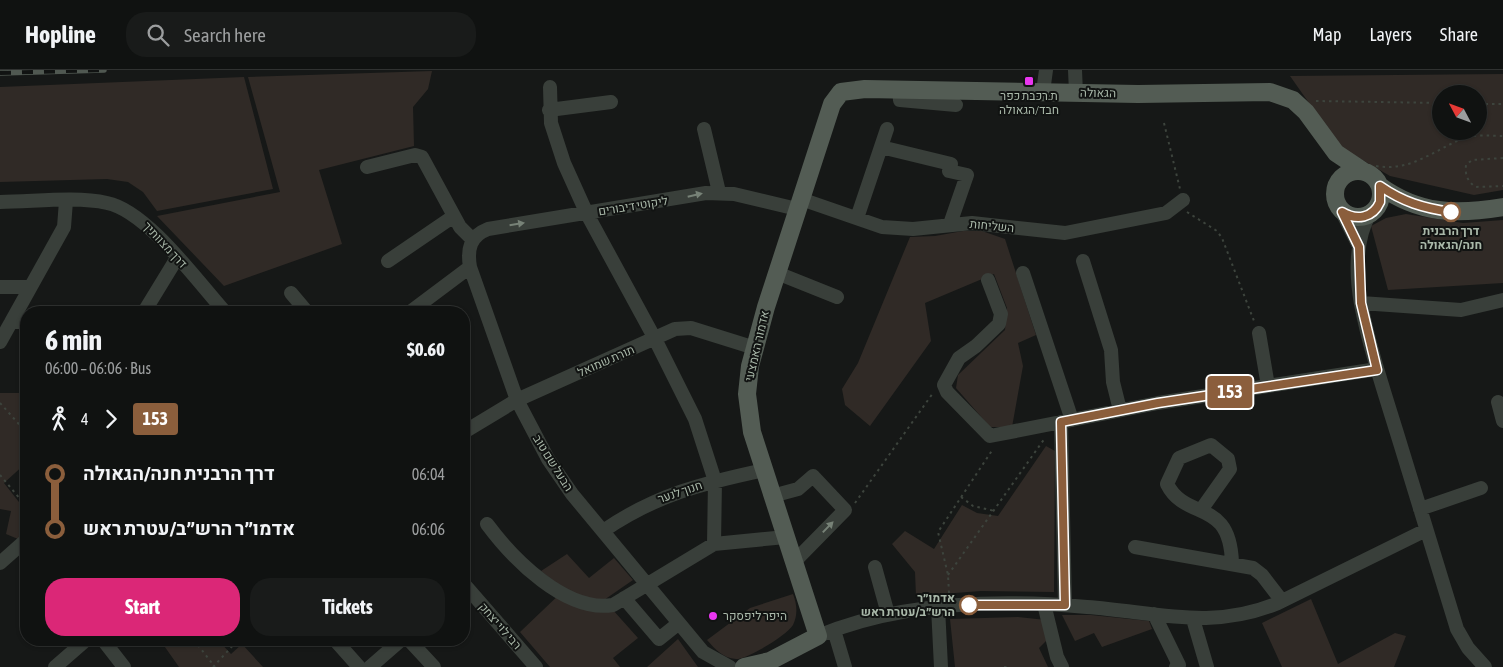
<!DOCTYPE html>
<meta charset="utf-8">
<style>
:root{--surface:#101211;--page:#191b1a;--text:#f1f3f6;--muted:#9c9e9f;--line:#303231;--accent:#db2777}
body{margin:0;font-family:"Asap Condensed",Heebo,sans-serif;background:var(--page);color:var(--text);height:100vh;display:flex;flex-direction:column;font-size:19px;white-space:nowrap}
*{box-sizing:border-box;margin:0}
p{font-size:16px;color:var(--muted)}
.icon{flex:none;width:28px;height:28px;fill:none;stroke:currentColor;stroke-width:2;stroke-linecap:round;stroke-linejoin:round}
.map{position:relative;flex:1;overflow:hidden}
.drawer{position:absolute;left:20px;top:236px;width:450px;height:340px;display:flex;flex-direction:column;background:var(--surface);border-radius:20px;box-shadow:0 1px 4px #0004,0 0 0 1px var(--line)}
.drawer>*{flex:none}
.badge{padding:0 10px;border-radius:4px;font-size:18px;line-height:32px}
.needle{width:32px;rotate:311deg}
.tools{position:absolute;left:1432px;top:15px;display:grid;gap:10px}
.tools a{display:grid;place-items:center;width:55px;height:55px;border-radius:50%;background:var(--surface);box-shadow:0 1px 4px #0004,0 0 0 1px var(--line);font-size:25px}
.map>.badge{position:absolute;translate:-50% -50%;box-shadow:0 0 0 2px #fff}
.legs{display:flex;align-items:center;gap:8px;height:55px;padding:0 25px;font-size:16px}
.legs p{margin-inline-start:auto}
.headline{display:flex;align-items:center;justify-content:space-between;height:85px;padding:0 25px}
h1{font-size:28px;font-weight:700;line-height:38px}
.action{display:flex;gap:10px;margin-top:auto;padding:10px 25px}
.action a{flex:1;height:58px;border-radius:20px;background:var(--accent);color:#fff;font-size:20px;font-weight:700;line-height:58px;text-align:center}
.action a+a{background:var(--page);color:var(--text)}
ul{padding:0 25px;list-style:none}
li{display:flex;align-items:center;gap:18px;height:55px;font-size:19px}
li i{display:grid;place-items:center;width:8px;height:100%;margin:0 6px;background:currentColor}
li i::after{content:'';width:12px;height:12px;margin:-6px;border:4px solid;border-radius:50%;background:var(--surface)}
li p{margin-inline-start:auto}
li:first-child i{background:linear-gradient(#0000 50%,currentColor 0)}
li:last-child i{background:linear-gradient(currentColor 50%,#0000 0)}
header{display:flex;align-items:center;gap:30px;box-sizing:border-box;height:70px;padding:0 25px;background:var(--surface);border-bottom:1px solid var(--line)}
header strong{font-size:24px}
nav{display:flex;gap:28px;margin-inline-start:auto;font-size:18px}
.search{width:350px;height:45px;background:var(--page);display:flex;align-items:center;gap:12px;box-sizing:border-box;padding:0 18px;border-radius:20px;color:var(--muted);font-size:19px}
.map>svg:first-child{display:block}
.green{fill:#302a26;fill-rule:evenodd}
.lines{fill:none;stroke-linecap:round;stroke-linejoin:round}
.path{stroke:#3d443d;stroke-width:2;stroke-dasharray:2.5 4;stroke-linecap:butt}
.minor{stroke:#393f3a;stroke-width:14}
.major{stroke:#535c54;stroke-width:18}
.rail-casing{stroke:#505851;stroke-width:5.5}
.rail{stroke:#111312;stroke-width:4;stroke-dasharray:11;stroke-linecap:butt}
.oneway{fill:#778277}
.line-1-casing{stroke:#fff;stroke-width:11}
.line-1{stroke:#8b5e3c;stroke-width:8}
.poi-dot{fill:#e936f0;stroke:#111312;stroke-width:2}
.stop-1-dot{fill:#fff;stroke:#8b5e3c;stroke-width:2.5}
.labels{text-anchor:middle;stroke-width:4;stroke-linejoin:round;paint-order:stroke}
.street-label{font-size:12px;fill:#a9b8a9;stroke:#111312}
.poi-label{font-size:12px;fill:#a9b8a9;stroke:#111312}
.stop-label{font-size:12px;font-weight:bold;fill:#a9b8a9;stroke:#111312}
</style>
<header>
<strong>Hopline</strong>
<div class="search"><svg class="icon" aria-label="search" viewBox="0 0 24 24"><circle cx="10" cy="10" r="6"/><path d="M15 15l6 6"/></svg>Search here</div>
<nav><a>Map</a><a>Layers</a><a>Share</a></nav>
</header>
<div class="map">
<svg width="1503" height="597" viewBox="0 0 1503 597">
<rect width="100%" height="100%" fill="#161817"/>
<!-- green -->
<path class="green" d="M432 1 428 19 413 37 414 76 319 100 342 174 224 216 157 146 280 122 248 7Z
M1503 4V120L1474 125 1390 106 1340 77 1290 6ZM1441 24H1479V61H1441Z
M244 7 273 119 157 141 143 122 128 112 107 109 0 112V17Z
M1406 144 1463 153 1503 150V213L1388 220 1371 156 1386 148Z
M963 161H982L1005 169 1036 265 1018 273 1023 296 1012 357H990L956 318 958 305 1005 260 1007 238 994 204 925 233 931 271 870 356 845 335 842 319 858 293 910 167 935 166Z
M0 323H26V393L4 413 26 441V460L18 469 6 464 11 441 0 439Z
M1046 376 1055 381 1054 522 981 521 916 526 915 502 892 474 905 461 934 479 962 435 977 443 998 446Z
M567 484 589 508 614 488 633 510 604 530 638 568 613 588 620 597H550L520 562 564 520 541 501Z
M793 524C797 534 798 545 793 555 787 565 748 589 736 589 723 588 715 579 707 570L750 538Z
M1311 529 1338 594 1395 563 1406 566 1394 597H1282L1262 553Z
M1062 545H1091L1149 551 1152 559 1102 577 1094 563 1075 571Z
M1018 547 1046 550 1049 568 1039 578 1048 597H955L950 549Z
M678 569 698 597H647Z
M160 570H218L231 584 242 574 263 597H179Z"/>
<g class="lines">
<!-- path -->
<path class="path" d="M1316 31 1441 33
M1479 34H1503
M1164 53 1180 119
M1503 88 1472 90 1466 95C1465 105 1467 110 1475 117L1503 116
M1376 96C1411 102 1434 80 1464 68 1475 64 1491 66 1503 66
M1187 142 1217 161 1222 168 1254 251
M0 333 26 362
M0 405 26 436
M961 427 973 436 995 441
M855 433 933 323
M948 505 1045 368
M949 523 948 505 938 462 993 379
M194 570 215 597
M213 597 238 570
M1004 597H1008"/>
<!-- minor -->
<path class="minor" d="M1075 0 1076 23
M550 17 551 53 564 93 587 144 655 269 695 349 715 411 714 474
M899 20 900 30 956 35
M1043 22 1046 0
M549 40 611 32
M704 59 719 122
M881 77 951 94 949 101 967 105 950 154
M367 97 415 85 422 87 460 157 472 169
M801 129 882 157 913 159 972 153 1065 163 1166 143 1183 130
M0 132C33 132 75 126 107 133 147 141 197 211 225 242
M1342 142 1359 176
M1369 145C1355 170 1356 206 1361 234 1370 281 1386 327 1400 373 1419 435 1438 497 1457 559L1468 578 1485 597
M857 148 887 59
M388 191 454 146
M1083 191 1111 280 1113 312 1120 340
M777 203 837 227
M1023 203 1072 350
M988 210 1001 244 999 254 976 276 959 288 944 315 947 322 990 366 1158 333 1377 299
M0 217H30
M291 223 307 242
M1361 233 1461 240 1503 230
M144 242 177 188
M410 242 470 197
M11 252H26
M1259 263 1268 316
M0 272 64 157 66 131
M1498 332 1503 351
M1061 352 1065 535
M464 362 517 330 675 259 691 258 755 278
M772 426 798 419 813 406 845 440 794 492
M1420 439 1481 418
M1201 440 1230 399 1228 389 1211 375 1179 388 1167 414C1186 452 1230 427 1232 493
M487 454C513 489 566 543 613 535L714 474 786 467
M603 461C655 425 703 413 764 400
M1135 477 1253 498 1262 505 1282 531
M0 493 26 470
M875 497 888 544
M464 514 536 597
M624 528 659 569 679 553
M1044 534 1057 587 1062 597
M938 537 941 597
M1154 544 1179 595 1176 597
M1193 549 1207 597
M834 560 845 597
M818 566C900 532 999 529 1087 537 1156 542 1211 561 1278 533L1426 460
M103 570 124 597
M335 570 359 597
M409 570 434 597
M55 597 86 570
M370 597 401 570
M730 597 703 582 572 424 548 389 517 330 470 197C467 179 470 166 488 159L706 123 734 124 797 139"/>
<!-- major -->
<path class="major" d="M1335 124a23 23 0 1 1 46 0a23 23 0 1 1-46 0Z
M1380 116C1419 144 1456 145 1503 137
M744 597 770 591 818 566 752 362 747 324 750 296 766 237 832 34 841 22 865 19 1138 24 1270 22 1293 30 1306 42 1336 83 1363 101"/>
<defs>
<path id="rail" d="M0 3 104 0"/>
</defs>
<!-- rail casing -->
<use href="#rail" class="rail-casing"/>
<!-- rail -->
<use href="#rail" class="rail"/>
</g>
<!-- one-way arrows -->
<defs><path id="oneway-solid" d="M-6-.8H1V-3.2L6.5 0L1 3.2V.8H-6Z" transform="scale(1.25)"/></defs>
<g class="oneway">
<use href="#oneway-solid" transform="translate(695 125) rotate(-13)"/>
<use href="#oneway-solid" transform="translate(517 154) rotate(-9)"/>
<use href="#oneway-solid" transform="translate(828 457) rotate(-46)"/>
</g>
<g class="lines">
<defs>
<path id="line-1" d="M969 535H1065L1061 352 1158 333 1377 300 1361 233 1359 177 1342 142C1357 151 1373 148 1380 132V116C1403 132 1423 138 1451 142"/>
</defs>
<!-- line-1 casing -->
<use href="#line-1" class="line-1-casing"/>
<!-- line-1 -->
<use href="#line-1" class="line-1"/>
</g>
<!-- markers -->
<g class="poi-dot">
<rect x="1024" y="6" width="10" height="10" rx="2.5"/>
<circle cx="713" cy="546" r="5"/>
</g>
<g class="stop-1-dot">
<circle cx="1451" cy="142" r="9"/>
<circle cx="969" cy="535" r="9"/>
</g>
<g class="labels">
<!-- street labels -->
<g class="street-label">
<text transform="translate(1098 23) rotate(1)" y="4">הגאולה</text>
<text transform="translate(633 136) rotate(-9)" y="4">ליקוטי דיבורים</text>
<text transform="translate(992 156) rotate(6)" y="4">השליחות</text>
<text transform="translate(165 175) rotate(47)" y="4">דרך מצוותיך</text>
<text transform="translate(757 276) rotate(-77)" y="4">אדמור האמצעי</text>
<text transform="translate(606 291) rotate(-24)" y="4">תורת שמואל</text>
<text transform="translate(553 393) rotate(58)" y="4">הבעל שם טוב</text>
<text transform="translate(680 422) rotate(-19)" y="4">חנוך לנער</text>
<text transform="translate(500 556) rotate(49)" y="4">רבי לוי יצחק</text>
</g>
<!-- poi labels -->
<g class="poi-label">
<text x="1029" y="30">ת.רכבת כפר<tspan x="1029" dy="14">חבד/הגאולה</tspan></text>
<text x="723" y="550" text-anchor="start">היפר ליפסקר</text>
</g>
<!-- stop labels -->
<g class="stop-label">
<text x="1451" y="165">דרך הרבנית<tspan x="1451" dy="14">חנה/הגאולה</tspan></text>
<text x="955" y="532" text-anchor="end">אדמו״ר<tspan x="955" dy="14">הרש״ב/עטרת ראש</tspan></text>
</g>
</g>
</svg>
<div class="tools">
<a><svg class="needle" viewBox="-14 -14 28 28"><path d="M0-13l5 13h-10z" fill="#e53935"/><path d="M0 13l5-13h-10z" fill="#9c9e9f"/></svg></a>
</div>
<b class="badge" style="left:1230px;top:322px;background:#8b5e3c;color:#fff">153</b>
<section class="drawer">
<div class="headline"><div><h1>6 min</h1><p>06:00 – 06:06 · Bus</p></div><b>$0.60</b></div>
<div class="legs"><svg class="icon" aria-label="walk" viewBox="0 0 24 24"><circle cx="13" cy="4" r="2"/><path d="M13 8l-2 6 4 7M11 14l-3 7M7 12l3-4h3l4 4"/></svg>4<svg class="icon" aria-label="forward" viewBox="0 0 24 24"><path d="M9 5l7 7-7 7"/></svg><b class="badge" style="background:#8b5e3c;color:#fff">153</b></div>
<ul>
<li><i style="color:#8b5e3c"></i><b>דרך הרבנית חנה/הגאולה</b><p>06:04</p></li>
<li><i style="color:#8b5e3c"></i><b>אדמו״ר הרש״ב/עטרת ראש</b><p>06:06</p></li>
</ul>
<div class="action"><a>Start</a><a>Tickets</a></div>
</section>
</div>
